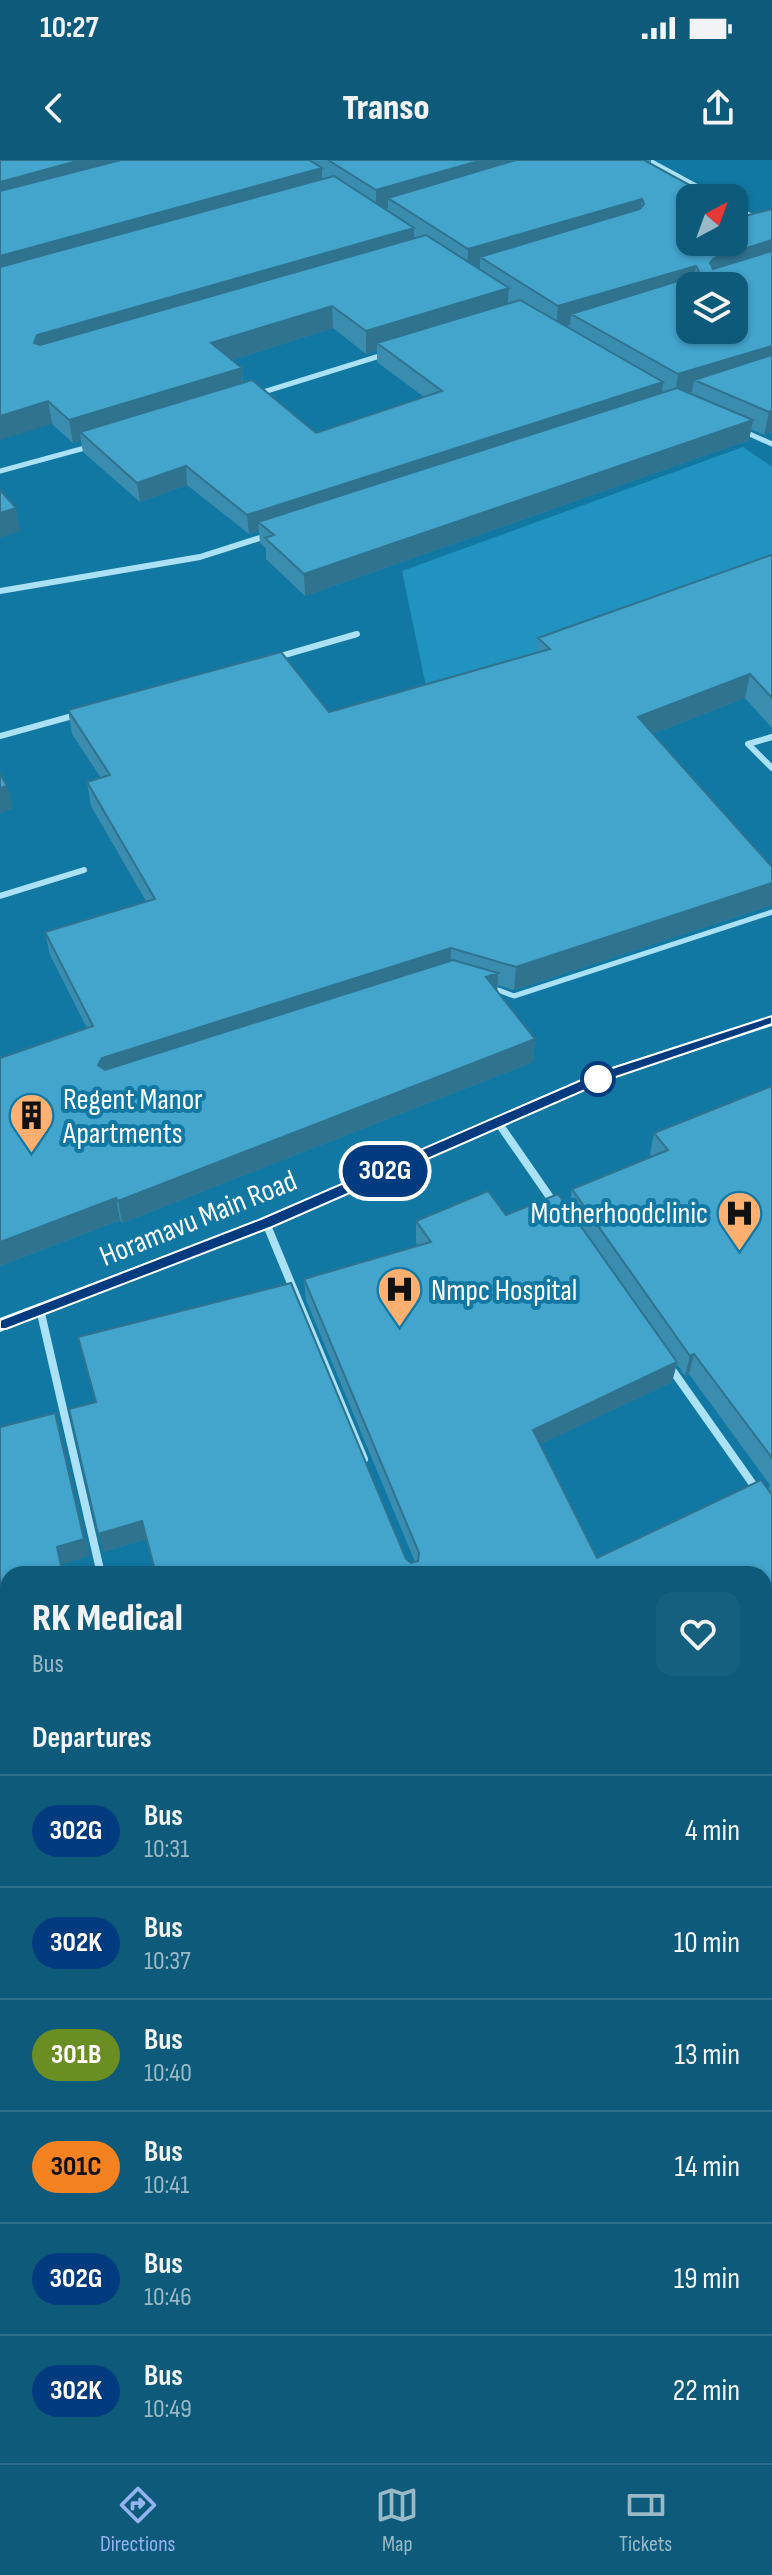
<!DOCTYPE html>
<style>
:root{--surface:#0d5a7a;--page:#16607f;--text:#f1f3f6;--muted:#9ab9c7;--line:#2d6f8b;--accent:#95b2f1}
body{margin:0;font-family:"Sofia Sans Condensed",sans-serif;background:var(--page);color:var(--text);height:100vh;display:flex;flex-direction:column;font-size:30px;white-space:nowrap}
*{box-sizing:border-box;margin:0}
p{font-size:26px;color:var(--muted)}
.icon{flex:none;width:44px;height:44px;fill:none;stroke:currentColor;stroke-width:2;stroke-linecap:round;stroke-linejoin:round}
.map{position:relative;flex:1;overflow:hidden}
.panel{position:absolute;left:0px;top:1406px;width:772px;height:898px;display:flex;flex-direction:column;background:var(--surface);border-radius:24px 24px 0 0;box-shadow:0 2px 6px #0004}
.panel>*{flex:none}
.badge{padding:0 16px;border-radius:26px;font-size:28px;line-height:52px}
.needle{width:52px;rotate:41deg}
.controls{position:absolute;left:676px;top:24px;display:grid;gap:16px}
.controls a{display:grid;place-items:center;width:72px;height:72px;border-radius:16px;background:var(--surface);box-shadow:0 2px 6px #0004;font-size:40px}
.map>.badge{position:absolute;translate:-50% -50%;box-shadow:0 0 0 4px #fff}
h2{padding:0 32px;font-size:30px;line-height:72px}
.round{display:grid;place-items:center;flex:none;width:84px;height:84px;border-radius:16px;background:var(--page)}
.summary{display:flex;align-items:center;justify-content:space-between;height:136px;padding:0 32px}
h1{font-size:38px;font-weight:800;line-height:60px}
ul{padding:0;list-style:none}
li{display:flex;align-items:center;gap:24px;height:112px;padding:0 32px;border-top:2px solid var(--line)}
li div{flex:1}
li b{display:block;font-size:30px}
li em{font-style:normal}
li .badge{min-width:88px;font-weight:700;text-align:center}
.status{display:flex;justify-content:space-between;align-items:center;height:56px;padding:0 40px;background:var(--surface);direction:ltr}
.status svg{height:22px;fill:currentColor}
header{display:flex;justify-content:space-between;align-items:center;height:104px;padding:0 32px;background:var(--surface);font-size:36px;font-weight:800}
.tab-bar{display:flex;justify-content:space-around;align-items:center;height:112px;border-top:2px solid var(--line);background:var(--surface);font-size:22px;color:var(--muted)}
.tab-bar a{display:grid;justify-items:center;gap:4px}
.tab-bar .selected{color:var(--accent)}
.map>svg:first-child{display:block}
.green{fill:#2093c1}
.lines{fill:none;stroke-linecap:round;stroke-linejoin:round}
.lane{stroke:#abe1f6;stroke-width:5}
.street-far3{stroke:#abe1f6;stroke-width:5}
.street-far2{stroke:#abe1f6;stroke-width:6}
.street-far1{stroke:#abe1f6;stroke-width:8}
.street{stroke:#abe1f6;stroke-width:10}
.secondary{fill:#dcf4fe;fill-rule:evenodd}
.wall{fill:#3a8daf;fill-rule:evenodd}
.shaded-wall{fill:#2f738f}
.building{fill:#43a4cc;stroke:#2f738f;stroke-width:2;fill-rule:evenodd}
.line{fill:#003b80;stroke:#fff;stroke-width:2}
.stop-dot{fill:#fff;stroke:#003b80;stroke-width:4}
.labels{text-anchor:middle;stroke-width:8;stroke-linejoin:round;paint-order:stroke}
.poi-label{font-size:30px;fill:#fff;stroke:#1178a3;text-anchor:start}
.street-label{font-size:30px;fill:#fff;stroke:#1178a3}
</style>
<div class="status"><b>10:27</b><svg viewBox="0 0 49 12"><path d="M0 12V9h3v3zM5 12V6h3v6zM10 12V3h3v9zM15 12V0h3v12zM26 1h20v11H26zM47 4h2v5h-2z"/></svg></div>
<header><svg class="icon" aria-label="back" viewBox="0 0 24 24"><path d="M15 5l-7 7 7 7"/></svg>Transo<svg class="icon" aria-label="share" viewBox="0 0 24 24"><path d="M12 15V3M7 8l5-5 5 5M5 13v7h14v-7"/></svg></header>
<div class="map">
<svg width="772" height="2303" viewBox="0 0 772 2303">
<rect width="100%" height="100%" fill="#1178a3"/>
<!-- green -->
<path class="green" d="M743 287 772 307V413L427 531 402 411Z"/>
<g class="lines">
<!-- lane -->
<path class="lane" d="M490 827 514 836 772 752"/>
<!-- street-far3 -->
<path class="street-far3" d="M648 0 718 38
M734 47 772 67
M257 234 386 194
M743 271 772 284
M0 311 92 286"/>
<!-- street-far2 -->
<path class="street-far2" d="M0 431 200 397 269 375
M274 498 357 474
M0 576 76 555
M772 577 748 584 772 608
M0 736 84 710"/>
<!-- street-far1 -->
<path class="street-far1" d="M497 961 556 1046
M266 1063 364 1299
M40 1149 101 1414
M668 1204 757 1330"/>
<!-- street -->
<path class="street" d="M764 1583 772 1581
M764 1868 772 1865
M0 2198 8 2194"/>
<!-- secondary -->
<path class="secondary" d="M772 856V866L610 919 271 1067 0 1172V1158L261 1059 600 911Z"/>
</g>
<!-- wall -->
<path class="wall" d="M0 0H651V4L745 56 772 272 764 275 751 269 749 280 305 436 266 399V388L260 383 259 371 249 374 187 325 140 342 83 292 81 281 73 283 52 264ZM333 168 366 194 377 190V202L424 237 316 273 243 223 242 208 232 200Z
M772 395V568L745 538 652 574 772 707V745L514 830 498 825 497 831 535 879 533 902 122 1063 120 1060 0 1106V898L87 868 50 795 45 772 146 741 91 646 87 622 101 618 72 574 68 550 329 552 537 492 538 478Z
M772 926V1526L764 1530V1414H156L146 1379 103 1392 96 1242 406 1399 411 1403 415 1402 306 1140 304 1119 418 1086 416 1083V1061L506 1055 569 1049 572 1029 651 997 650 994 654 973ZM677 1204 685 1216 689 1214 770 1325 768 1330 597 1398 540 1284 672 1222Z
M678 2296H748L737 2303H682Z"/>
<!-- shaded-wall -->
<path class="shaded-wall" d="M81 0H164L0 44V22Z
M482 0H538L388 38V48L376 52V30Z
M322 8V30L0 119V96Z
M642 39 639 62 480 97V108L467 111 468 89Z
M414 68V90L38 206 34 183 37 175Z
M772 80V92L710 121V103L714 98Z
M696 106 693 126 571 154 570 165 556 169 558 146Z
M509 128 507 151 377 183V190L366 194V171Z
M332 146 333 168 213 206 211 183Z
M772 186V207L694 220 692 232 675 237 678 214Z
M242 208 243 231 80 272 81 281 73 283 69 260Z
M663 222 661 241 258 362 259 371 249 374 247 355Z
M48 241 52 264 0 280V256Z
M772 250V272L764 275 769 252Z
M753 260 749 280 305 436 304 414Z
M186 306 187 325 140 342 137 323Z
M16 348 20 371 0 378V353Z
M750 514 745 538 634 581 638 557Z
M7 626 13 649 0 653V628Z
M772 723V745L514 830 516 807Z
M451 788 450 812 106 921 98 905 102 898Z
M498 813 497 836 486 817Z
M535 879 533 902 122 1063 118 1041Z
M116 1038 120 1060 0 1106V1082Z
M694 1194 689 1214 685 1216 690 1196Z
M677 1202 672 1222 530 1289 533 1270Z
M55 1253 61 1272 90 1396 63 1404 65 1414H48L57 1387Z
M142 1361 146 1379 103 1392 98 1374Z
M772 1514V1526L764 1530V1518Z
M0 1797 7 1806 0 1808Z
M8 2161V2169L0 2172V2165Z"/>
<!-- building -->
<path class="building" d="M0 0H81L0 22Z
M121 0H309L322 8 0 96V31Z
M328 0H482L376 30Z
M516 0H644L713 38H690V82H734V50L745 56 772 49V80L714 98 710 103 713 109 772 91V186L678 214 571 154 695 116 699 111 696 106 558 146 480 97 640 49 644 44 642 39 468 89 388 38ZM690 126H734V170H690Z
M334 16 414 68 37 175 34 183 40 185 426 75 509 128 366 171 332 146 211 183 242 208 69 260 48 241 0 256V107Z
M520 140 663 222 247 355 186 306 137 323 80 272 252 220 316 273 442 231 377 183Z
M772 195V250L769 252 694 220Z
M677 228 753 260 304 414 265 378 274 375 258 362Z
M0 330 16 348 0 353Z
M771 395H772V538L750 514 638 557 772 707V723L516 807 451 788 102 898 98 905 105 910 453 800 498 813 486 817 535 879 118 1041 116 1038 0 1082V898L93 866 45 772 155 739 87 622 110 615 68 550 281 492 329 552 550 489 538 478Z
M0 614 7 626 0 628Z
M772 926V1298L694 1194 690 1196 572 1029 668 990 654 973Z
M488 1031 506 1055 558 1034 677 1202 533 1270 597 1398 761 1320 772 1335V1514L764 1518V1414H156L142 1361 98 1374 69 1249 96 1242 78 1177 291 1123 406 1399 411 1403 418 1401 419 1393 304 1119 431 1082 416 1061Z
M55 1253 84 1379 57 1387 62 1410 48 1414H8V2161L0 2165V1810L5 1809 6 1798 0 1796V1267Z
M772 2047V2281L764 2286V2052Z
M103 2296H495L497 2303H88Z
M686 2296H748L737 2303H690Z"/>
<!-- line -->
<path class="line" d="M772 856V864L610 919 272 1067 6 1169H0V1160L261 1059 600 912Z"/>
<!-- icons -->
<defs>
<symbol id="building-pin" viewBox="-11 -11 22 30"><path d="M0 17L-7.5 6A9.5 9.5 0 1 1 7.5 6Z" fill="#ffb070" stroke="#1178a3"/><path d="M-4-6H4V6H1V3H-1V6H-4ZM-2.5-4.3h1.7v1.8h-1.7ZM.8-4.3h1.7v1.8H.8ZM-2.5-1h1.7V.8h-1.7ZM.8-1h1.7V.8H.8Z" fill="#111"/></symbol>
<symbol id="hospital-pin" viewBox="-11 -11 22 30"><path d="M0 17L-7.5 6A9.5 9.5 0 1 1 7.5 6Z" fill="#ffb070" stroke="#1178a3"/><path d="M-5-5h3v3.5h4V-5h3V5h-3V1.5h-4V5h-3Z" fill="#111"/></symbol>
</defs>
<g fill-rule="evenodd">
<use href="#building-pin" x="6" y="930" width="51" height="69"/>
<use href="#hospital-pin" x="714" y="1028" width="51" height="69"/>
<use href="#hospital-pin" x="374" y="1104" width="51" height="69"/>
</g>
<!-- markers -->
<circle class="stop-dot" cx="598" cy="919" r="16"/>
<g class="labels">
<!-- poi labels -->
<g class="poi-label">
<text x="63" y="949">Regent Manor<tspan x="63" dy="34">Apartments</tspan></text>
<text x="708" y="1063" text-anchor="end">Motherhoodclinic</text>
<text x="431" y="1140">Nmpc Hospital</text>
</g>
<!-- street labels -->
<g class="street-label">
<text transform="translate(198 1058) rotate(-22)" y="10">Horamavu Main Road</text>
</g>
</g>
</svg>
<div class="controls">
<a><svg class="needle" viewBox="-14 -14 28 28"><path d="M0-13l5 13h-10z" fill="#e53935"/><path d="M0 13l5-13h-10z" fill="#9ab9c7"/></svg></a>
<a><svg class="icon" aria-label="layers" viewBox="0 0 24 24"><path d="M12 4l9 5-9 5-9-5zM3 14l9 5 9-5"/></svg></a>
</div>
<b class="badge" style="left:385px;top:1011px;background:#003b80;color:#fff">302G</b>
<section class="panel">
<div class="summary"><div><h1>RK Medical</h1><p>Bus</p></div><a class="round"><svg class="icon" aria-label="heart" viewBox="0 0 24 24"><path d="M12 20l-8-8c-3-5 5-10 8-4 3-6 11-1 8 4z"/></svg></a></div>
<h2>Departures</h2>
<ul>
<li><span class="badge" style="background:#003b80;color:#fff">302G</span><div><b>Bus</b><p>10:31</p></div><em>4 min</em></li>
<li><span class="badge" style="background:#003b80;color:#fff">302K</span><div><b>Bus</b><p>10:37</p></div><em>10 min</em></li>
<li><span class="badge" style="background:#6b8e23;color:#fff">301B</span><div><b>Bus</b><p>10:40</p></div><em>13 min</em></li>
<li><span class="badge" style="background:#f58220;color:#111">301C</span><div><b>Bus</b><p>10:41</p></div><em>14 min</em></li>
<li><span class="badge" style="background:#003b80;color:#fff">302G</span><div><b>Bus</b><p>10:46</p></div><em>19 min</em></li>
<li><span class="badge" style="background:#003b80;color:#fff">302K</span><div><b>Bus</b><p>10:49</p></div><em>22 min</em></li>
</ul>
</section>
</div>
<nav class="tab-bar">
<a class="selected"><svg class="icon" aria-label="directions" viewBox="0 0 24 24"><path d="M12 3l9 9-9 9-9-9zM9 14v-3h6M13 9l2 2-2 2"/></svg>Directions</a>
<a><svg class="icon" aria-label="map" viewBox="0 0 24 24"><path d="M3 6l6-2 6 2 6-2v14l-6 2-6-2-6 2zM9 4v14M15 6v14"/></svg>Map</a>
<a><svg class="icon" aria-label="tickets" viewBox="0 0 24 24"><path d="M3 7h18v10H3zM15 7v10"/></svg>Tickets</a>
</nav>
